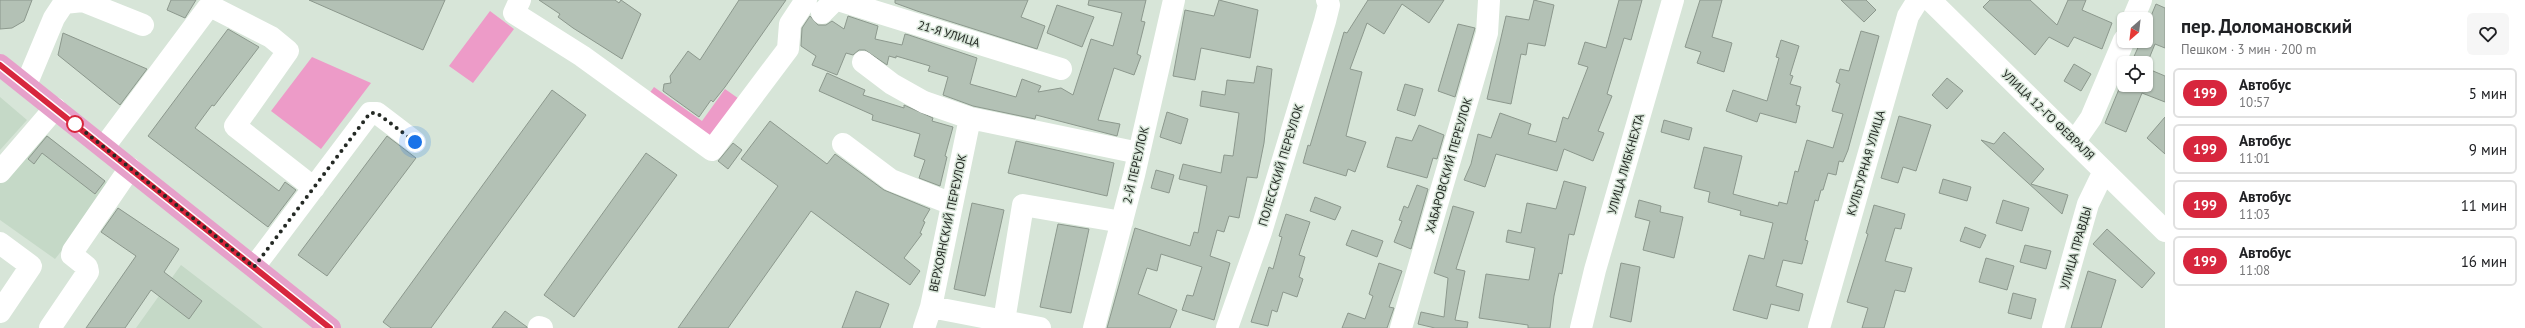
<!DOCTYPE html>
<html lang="ru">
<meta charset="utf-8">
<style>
:root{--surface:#fff;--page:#f6f6f6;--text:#202124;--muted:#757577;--line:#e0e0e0}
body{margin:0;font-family:"PT Sans",sans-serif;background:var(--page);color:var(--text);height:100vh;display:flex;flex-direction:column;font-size:15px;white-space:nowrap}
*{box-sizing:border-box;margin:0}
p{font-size:13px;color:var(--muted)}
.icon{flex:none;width:22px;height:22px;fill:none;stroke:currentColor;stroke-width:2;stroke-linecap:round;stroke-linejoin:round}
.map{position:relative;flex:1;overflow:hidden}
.panel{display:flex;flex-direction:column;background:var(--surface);width:360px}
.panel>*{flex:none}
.badge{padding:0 8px;border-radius:13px;font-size:14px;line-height:26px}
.needle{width:26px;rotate:208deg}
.controls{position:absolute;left:2117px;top:12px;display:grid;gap:8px}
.controls a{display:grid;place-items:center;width:36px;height:36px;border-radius:6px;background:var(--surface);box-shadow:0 1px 3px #0004;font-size:20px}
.you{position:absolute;width:20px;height:20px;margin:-10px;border:3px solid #fff;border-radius:50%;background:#1a73e8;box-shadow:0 0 0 6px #1a73e833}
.map>.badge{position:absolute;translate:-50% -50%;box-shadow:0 0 0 2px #fff}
.round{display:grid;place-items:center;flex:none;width:42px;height:42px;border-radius:6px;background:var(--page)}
.headline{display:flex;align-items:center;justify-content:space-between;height:68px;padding:0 16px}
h1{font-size:19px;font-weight:700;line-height:30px}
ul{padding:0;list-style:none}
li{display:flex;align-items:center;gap:12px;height:50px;margin:0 8px 6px;padding:0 8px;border:2px solid var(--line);border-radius:6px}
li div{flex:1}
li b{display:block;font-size:15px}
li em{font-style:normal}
li .badge{min-width:44px;font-weight:700;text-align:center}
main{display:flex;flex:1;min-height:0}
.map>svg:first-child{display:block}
.built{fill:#c5d9c7}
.green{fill:#ed9bc8}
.building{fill:#b3c1b5;stroke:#8c988d}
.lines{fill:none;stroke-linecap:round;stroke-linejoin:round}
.minor{stroke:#fff;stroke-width:22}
.major{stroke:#e6a0ca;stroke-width:22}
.line-casing{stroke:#fff;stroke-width:9}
.line{stroke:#d7263d;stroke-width:6}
.walk{stroke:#242924;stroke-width:4;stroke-dasharray:0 7.2}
.stop-dot{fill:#fff;stroke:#d7263d;stroke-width:2}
.labels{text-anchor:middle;stroke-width:3;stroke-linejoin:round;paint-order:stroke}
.street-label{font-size:12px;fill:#242924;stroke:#d7e5d8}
</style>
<main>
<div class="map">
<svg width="2165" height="328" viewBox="0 0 2165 328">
<rect width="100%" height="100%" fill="#d7e5d8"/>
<!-- built -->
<path class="built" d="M0 97 27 120 0 150Z
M39 129 111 186 103 199 55 259 0 220V179Z
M181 265 263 328H136Z"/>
<!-- green -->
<path class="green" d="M490 11 514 29 473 83 449 66Z
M312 57 371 83 321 149 271 111Z
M654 87 702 121 725 89 742 101 711 145 646 98Z"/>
<!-- building -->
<path class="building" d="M0 0H32L24 21 12 28 0 29Z
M171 0H196L185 18 167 10Z
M309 0H445L423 50Z
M539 0H615L619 3 621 0 641 14 622 59 573 28 558 17 560 14Z
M739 0H786L725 87 713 102 711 100 699 117 663 91 664 84 671 83 670 76 688 51 700 60Z
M895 0H1028L1021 17 1045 26 1037 49 917 11 895 3Z
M1089 0H1146L1141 21 1145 22 1137 54 1141 56 1134 75 1114 68 1098 120 1120 124 1117 136 1036 115 1035 119 973 106 943 95 948 77 928 71 930 66 896 56V58L889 56 887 65 865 50H859L853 55 846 53 837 75 812 65 816 56 801 46 802 28 810 16 818 25H826L832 21 844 29 848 16 878 26 875 39 902 45 905 34 909 35 977 58 970 84 1016 97 1022 79 1041 86 1038 92 1061 88 1073 95 1091 39 1113 46 1122 13 1088 5Z
M1219 0 1258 10 1250 58 1201 48 1195 80 1173 76 1185 10 1214 16Z
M1368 0H1444L1429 23 1402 4 1384 34 1367 23 1350 69 1362 72 1346 136 1366 142 1355 172 1348 169 1346 176 1303 163 1308 145 1310 146 1344 32 1347 33Z
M1534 0 1554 5 1545 46 1528 43 1526 55 1521 54 1511 104 1487 99 1506 16 1529 20Z
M1619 0H1642L1631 40 1624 38 1607 94 1612 96 1598 131 1604 133 1593 161 1564 149 1557 171 1496 154 1485 187 1464 180 1471 164 1478 134 1491 138 1500 113 1531 124 1528 134 1556 142 1563 117 1568 119 1588 67 1578 64 1585 42 1606 48Z
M1700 0H1722L1712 37 1732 43 1724 72 1697 63 1701 52 1685 47Z
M1841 0H1866L1876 10 1864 22Z
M1990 0H2030L2057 25 2068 0H2086L2082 10 2112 23 2102 49 2074 37 2068 47 2049 37 2035 55 1983 7Z
M2156 4 2165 8V48L2155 44 2146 66V63H2131L2141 41H2146V28Z
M1057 5 1094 17 1082 47 1047 33Z
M1458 24 1475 28 1455 97 1438 91Z
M228 29 259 47 214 106 212 105 195 128 279 191 285 182 296 190 268 227 148 136Z
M1861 31 1879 36 1848 150 1843 162 1839 161 1836 175 1828 173 1823 190H1821L1818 201 1815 200 1805 240 1808 241 1802 264 1783 260 1776 286 1803 294 1799 311 1771 304 1767 319 1733 310 1749 255 1764 259 1773 223 1740 215 1741 211 1708 202 1710 192 1694 188 1704 147 1742 156 1733 194 1778 206 1779 202 1787 204 1795 171 1798 172 1807 140 1833 148 1843 114 1832 111 1840 84 1836 82 1840 69 1849 71Z
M63 33 147 69 120 105 58 55Z
M1781 40 1799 46 1790 75 1793 76 1790 84 1801 87 1796 105 1800 106 1796 123 1760 113 1757 122 1726 111 1733 90 1767 101 1779 58 1776 57Z
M2074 64 2091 74 2081 91 2064 81Z
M1257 66 1272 69 1264 143 1257 178 1247 177 1239 218 1229 216 1224 232 1217 230 1210 256 1230 263 1214 320 1182 310 1187 295 1193 296 1202 267 1161 254 1157 271 1147 268 1138 294 1177 310 1170 328H1107L1135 228 1190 246 1194 232 1198 233 1207 186 1179 179 1183 164 1221 173 1224 155 1233 156 1239 113 1200 106 1202 91 1225 95 1227 80 1254 83Z
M2146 68 2165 76V102L2142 93 2126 132 2105 123 2124 77V85H2146Z
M827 73 865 90 863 95 904 108V105L933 118 932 121 953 127 945 156 947 157 940 186 919 178 925 160 914 156 920 134 872 120 873 115 819 91Z
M1947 78 1963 91 1947 109 1932 95Z
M1405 84 1423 89 1415 116 1397 110Z
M552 90 586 115 431 328H391L383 322Z
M1167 112 1188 119 1181 144 1160 137Z
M1899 116 1931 125 1916 171 1903 167 1898 183 1881 178Z
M2165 117V154L2147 138Z
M1664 120 1692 128 1689 140 1661 132Z
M770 121 827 164 835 154 884 190 930 209 923 221 925 222 920 233 922 234 904 258 920 271 910 285 811 211 728 328H678L778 186 741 159Z
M1419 125 1444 135 1437 159 1433 158 1427 178 1387 167 1396 137 1412 141Z
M2004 132 2044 169 2031 184 2068 195 2062 214 1981 140 1994 144Z
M47 136 105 181 95 194 42 153 34 164 28 159Z
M387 136 416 158 327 276 298 255Z
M1016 141 1114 163 1107 196 1008 173Z
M733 143 742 150 728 169 718 161Z
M646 153 677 175 574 317 544 295Z
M1156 170 1174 175 1169 193 1151 188Z
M1943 179 1971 187 1967 201 1939 193Z
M1564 181 1586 187 1574 235 1569 234 1562 274 1559 273 1554 296 1550 328H1528V325L1479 318 1486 274 1529 280 1535 248 1506 242 1508 230 1521 233 1527 203 1556 209Z
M1417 185 1428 189 1411 249 1394 242 1402 221 1399 220 1404 206 1408 208Z
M1315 197 1341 207 1335 220 1310 211Z
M1639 200 1661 206 1660 212 1683 217 1674 258 1643 250 1650 221 1635 217Z
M2003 200 2029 208 2022 231 1996 223Z
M972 203 1004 210 985 296 954 289Z
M1874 205 1905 214 1901 229 1895 228 1885 261 1912 268 1905 292 1895 290 1884 328H1862L1868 308 1847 302 1868 234 1866 233Z
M1453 206 1474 212 1456 269 1465 271 1455 320 1468 322 1467 328H1435L1418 324 1421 312 1444 317 1448 278 1434 273Z
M118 208 179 249 164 272 202 301 189 319 151 290 125 328H86L136 256 101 232Z
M1286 214 1310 222 1299 255 1305 257 1299 277 1303 279 1297 297 1283 292 1277 312 1272 310 1268 326 1251 322 1269 267 1273 269 1282 237 1279 236Z
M1058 224 1089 229 1071 313 1040 307Z
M1965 227 1986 235 1980 248 1960 241Z
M2107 229 2155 273 2142 288 2093 244Z
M1352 230 1383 241 1377 257 1346 245Z
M2025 245 2051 251 2046 269 2020 262Z
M1986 258 2014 266 2007 290 1979 282Z
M1379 263 1402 271 1389 307 1394 308 1387 328H1342L1348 313 1365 319 1373 296 1369 294Z
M1621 263 1640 267 1631 322 1610 317Z
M2088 271 2116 280 2101 328H2071Z
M856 291 889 304 880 328H842Z
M2013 293 2036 299 2031 319 2008 313Z
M505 311 527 327V328H492Z"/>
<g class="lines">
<!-- minor -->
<path class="minor" d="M520 0 514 13 582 56 712 150 788 49 790 24 806 0
M838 0 1061 69
M1930 0 2165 231
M822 13 835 0
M2133 19 2141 0
M863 62 892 84 924 102 970 118 1139 153
M26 85 54 18 64 3 83 1 143 25
M2075 141 2091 118 2124 40
M843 144 891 180 952 204
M104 147 207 9 214 8 271 37 288 51 235 126 314 188
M0 172 55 108
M0 243 31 266 0 312
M254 267 370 113H377L415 142
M931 307 1040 328
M1004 321 1023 205 1122 222
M539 327 542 328
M50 328 88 272 87 267 72 255 73 251 130 168
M924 328 931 307 970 118
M1094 328 1134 175 1174 0
M1227 328 1261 232 1325 21 1329 5 1327 0
M1401 328 1487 33 1489 0
M1581 328 1595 270 1673 0
M1819 328 1908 16 1918 0
M2053 328 2088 204 2104 171"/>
<!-- major -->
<path class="major" d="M0 65 330 328"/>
</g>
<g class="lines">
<defs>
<path id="line" d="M0 65 330 328"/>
</defs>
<!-- line casing -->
<use href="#line" class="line-casing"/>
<!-- line -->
<use href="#line" class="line"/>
<!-- walk -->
<path class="walk" d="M75 124 254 267 370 113H377L415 142"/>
</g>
<!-- markers -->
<circle class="stop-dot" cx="75" cy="124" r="8"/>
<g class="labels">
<!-- street labels -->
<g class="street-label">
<text transform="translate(949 34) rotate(17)" y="4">21-Я УЛИЦА</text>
<text transform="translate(2048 115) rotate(44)" y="4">УЛИЦА 12-ГО ФЕВРАЛЯ</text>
<text transform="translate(1866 163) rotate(-74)" y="4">КУЛЬТУРНАЯ УЛИЦА</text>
<text transform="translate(1626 164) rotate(-74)" y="4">УЛИЦА ЛИБКНЕХТА</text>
<text transform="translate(1136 165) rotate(-77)" y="4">2-Й ПЕРЕУЛОК</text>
<text transform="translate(1281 165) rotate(-73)" y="4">ПОЛЕССКИЙ ПЕРЕУЛОК</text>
<text transform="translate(1449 165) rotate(-74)" y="4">ХАБАРОВСКИЙ ПЕРЕУЛОК</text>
<text transform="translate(948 223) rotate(-78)" y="4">ВЕРХОЯНСКИЙ ПЕРЕУЛОК</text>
<text transform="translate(2076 248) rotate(-74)" y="4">УЛИЦА ПРАВДЫ</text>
</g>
</g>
</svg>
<div class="controls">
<a><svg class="needle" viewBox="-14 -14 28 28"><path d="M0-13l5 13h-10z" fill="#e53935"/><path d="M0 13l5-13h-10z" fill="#757577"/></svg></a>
<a><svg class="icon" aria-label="locate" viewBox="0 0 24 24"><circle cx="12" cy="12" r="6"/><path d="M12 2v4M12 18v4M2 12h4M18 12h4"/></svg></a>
</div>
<div class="you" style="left:415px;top:142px"></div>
</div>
<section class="panel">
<div class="headline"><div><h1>пер. Доломановский</h1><p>Пешком · 3 мин · 200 m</p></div><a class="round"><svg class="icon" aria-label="heart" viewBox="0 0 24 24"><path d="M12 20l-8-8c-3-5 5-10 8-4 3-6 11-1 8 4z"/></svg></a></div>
<ul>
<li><span class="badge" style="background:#d7263d;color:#fff">199</span><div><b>Автобус</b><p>10:57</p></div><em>5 мин</em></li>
<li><span class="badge" style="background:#d7263d;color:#fff">199</span><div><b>Автобус</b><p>11:01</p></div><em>9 мин</em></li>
<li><span class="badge" style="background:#d7263d;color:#fff">199</span><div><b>Автобус</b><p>11:03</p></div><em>11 мин</em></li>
<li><span class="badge" style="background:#d7263d;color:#fff">199</span><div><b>Автобус</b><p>11:08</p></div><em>16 мин</em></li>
</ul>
</section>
</main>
